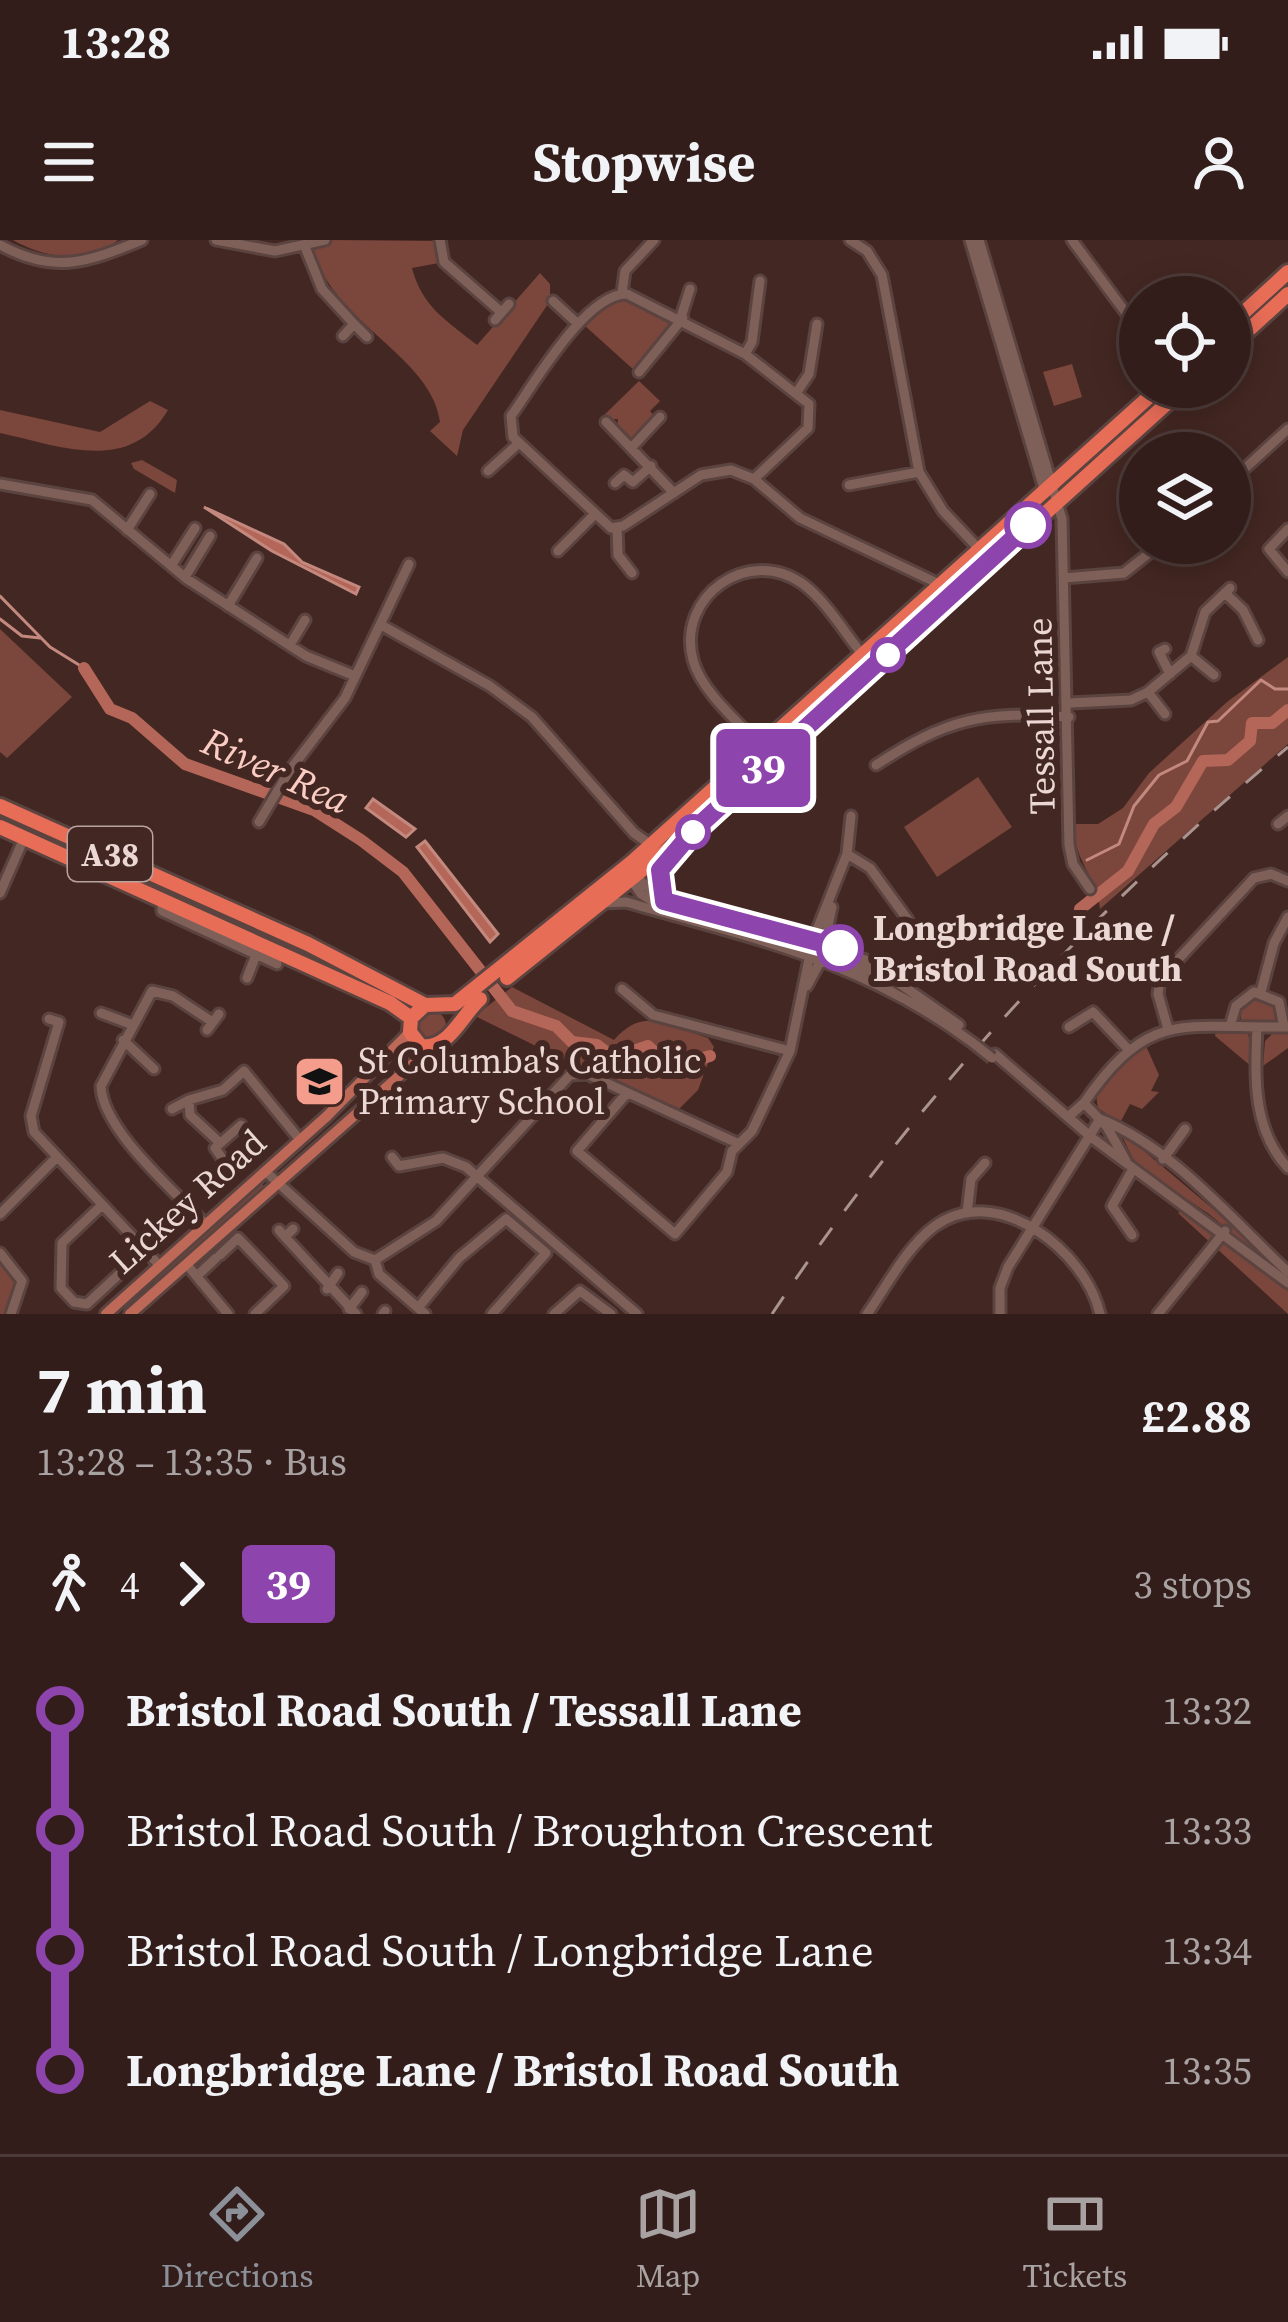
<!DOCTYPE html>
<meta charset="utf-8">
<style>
:root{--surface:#321d1a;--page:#3a2623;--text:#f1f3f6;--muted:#a8a2a2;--line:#4d3b39;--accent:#8c9099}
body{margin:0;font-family:"Source Serif 4",serif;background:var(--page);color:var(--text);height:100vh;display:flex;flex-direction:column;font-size:45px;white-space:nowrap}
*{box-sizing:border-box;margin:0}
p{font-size:39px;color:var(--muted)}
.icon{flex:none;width:66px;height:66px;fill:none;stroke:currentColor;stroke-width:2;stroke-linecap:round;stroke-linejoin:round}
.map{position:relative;height:1074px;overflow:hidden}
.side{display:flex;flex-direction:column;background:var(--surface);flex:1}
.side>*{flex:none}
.badge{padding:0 24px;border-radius:9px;font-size:42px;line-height:78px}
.controls{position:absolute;left:1119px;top:36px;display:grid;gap:24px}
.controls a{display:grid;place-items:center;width:132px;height:132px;border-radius:50%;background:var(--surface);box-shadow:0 6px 30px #0003,0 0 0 3px var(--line);font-size:60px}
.map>.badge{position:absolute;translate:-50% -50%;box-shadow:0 0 0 6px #fff}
.legs{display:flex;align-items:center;gap:18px;height:132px;padding:0 36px;font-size:39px}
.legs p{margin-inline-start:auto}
.summary{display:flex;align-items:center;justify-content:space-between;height:204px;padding:0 36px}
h1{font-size:66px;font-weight:700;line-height:90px}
ul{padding:0 36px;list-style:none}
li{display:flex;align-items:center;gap:42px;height:120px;font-size:45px}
li i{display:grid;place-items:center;width:18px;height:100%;margin:0 15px;background:currentColor}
li i::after{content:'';width:30px;height:30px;margin:-15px;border:9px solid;border-radius:50%;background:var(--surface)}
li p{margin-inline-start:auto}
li:first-child i{background:linear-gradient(#0000 50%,currentColor 0)}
li:last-child i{background:linear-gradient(currentColor 50%,#0000 0)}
.status{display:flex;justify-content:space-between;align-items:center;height:84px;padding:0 60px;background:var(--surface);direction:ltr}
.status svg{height:33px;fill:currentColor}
header{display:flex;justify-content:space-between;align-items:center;height:156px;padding:0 36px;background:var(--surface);font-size:54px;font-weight:700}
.tabs{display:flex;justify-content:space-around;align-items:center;height:168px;border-top:3px solid var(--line);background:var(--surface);font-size:33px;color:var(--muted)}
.tabs a{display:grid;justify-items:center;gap:6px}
.tabs .on{color:var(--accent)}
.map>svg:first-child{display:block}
.green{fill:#7b463b}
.water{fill:#b46758;stroke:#c4897e;stroke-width:3}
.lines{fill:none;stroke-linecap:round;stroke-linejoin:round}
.stream{stroke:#c4897e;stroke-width:3}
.river{stroke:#b46758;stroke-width:12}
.minor-casing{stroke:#5b4340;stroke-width:15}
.major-casing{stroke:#5b4340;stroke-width:16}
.highway-casing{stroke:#5b4340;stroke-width:20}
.minor{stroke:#7f6059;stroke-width:9}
.major{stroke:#be6858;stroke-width:10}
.highway{stroke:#e86d57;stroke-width:14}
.rail{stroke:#aa9490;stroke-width:3;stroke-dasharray:21 21;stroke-linecap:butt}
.minor-bridge-casing{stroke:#5b4340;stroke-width:15;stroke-linecap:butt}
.minor-bridge{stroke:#7f6059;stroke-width:9}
.line-1-casing{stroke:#fff;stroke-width:27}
.line-1{stroke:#8e44ad;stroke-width:18}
.stop-1-dot{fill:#fff;stroke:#8e44ad;stroke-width:6}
.labels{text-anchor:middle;stroke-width:12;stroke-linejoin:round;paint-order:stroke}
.shield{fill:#432722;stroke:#b9a39f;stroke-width:3}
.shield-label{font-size:33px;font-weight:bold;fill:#ebd8d5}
.street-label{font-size:36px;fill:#ebd8d5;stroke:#432722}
.stop-label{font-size:36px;font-weight:bold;fill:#ebd8d5;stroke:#432722;text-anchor:start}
.poi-label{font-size:36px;fill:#ebd8d5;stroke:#432722;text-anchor:start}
.water-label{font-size:39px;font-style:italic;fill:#faccc3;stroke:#432722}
</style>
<div class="status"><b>13:28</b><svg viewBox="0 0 49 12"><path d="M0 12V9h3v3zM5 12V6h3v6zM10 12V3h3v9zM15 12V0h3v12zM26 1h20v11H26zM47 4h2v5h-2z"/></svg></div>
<header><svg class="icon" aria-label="menu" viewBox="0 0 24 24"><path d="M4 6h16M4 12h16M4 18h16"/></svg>Stopwise<svg class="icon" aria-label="person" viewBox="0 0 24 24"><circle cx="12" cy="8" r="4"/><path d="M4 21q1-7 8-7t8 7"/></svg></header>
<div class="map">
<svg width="1288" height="1074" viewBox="0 0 1288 1074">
<rect width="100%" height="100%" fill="#432722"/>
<!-- green -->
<path class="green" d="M13 0H118C91 26 43 18 13 0Z
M333 0 436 1 439 23 412 28C422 67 447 81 477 105L540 33 550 44V61L463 190 457 216 430 191 440 182C432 116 331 82 314 10Z
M621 59 675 86 635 131 584 85 607 61Z
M1072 124 1082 157 1054 166 1043 132Z
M639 141 660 161 650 171 655 177 632 201 617 188 618 179 599 180Z
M150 161 168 170C130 235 60 206 0 193V170L100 192Z
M142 220 177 240 175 253 134 229 131 223Z
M1038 265 1040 271 718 561 714 555Z
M0 389 72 457 7 518 0 512Z
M1288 417V504L1100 669C1097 637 1072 618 1074 584H1098L1123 568 1149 533 1227 462Z
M978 537 1012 587 937 637 904 587Z
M0 568 215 666 198 671 0 581Z
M512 747 614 800C644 765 669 786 708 798L714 807 698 850 674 874 475 776Z
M1255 757 1275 764 1278 781H1241L1240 767Z
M414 786a16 16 0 1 1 32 0a16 16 0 1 1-32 0Z
M1216 790H1248L1252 827 1215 796Z
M1274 792H1288V808L1263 826 1265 801Z
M1146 806 1159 835 1151 851 1159 852 1142 869 1130 864 1120 883 1098 868 1096 855 1115 827Z
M1119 890 1288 1032V1039L1209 974 1136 925Z
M262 942 264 948 159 1046 155 1044 153 1038Z
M1183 969 1256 1018 1288 1048V1074L1178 973Z
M0 1019 18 1041 6 1074H0Z"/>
<!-- water -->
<path class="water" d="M204 267 284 304 302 322 359 347 356 354 272 311Z
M373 559 415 589 406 597 366 568Z
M425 601 498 694 490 702 417 607Z"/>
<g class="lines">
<!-- stream -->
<path class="stream" d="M0 356 50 407 84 428
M0 379 22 396 40 398
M1087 620 1119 604 1134 566 1159 535 1187 521 1208 482 1218 481 1261 440 1275 449H1288"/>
<!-- river -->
<path class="river" d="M84 428 110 469 132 478 185 524 314 570 361 600 403 632 512 771 556 786 572 802 597 805 614 818 648 806 670 827 710 816
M1080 669 1128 631 1154 584 1176 567 1203 521 1228 520 1250 501 1252 483H1272L1288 470"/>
<defs>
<path id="minor" d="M216 0 275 11 325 0
M440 0 444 22 501 72
M850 0 867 11 882 35 919 232 943 271 979 309
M970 0 1045 252
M979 0 1062 279 1069 605 1073 624 1090 649
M1072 0 1140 92
M0 5C55 35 88 22 142 0
M305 7 322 49 354 84 343 96
M622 53 625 31 654 0
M553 61 578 84
M681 77 690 49
M495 80 509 64
M354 84 367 97
M745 114 752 102 760 41
M639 132 683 78
M797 152 809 134 817 84
M606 182 674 253
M632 207 660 177
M488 231 519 203
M754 239 808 188 809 164 745 114 627 54C586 53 534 144 511 176L513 197 611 288 623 286 701 235 731 230 754 239 800 278 939 344
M1230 242 1288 189
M615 243 624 235 633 242 651 226
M0 244 92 260 187 339 306 416 355 436
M849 245 919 232
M617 287 618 315 632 333
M1288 289 1269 309 1288 332
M127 290 150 254
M558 311 593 276
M171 326 195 288
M185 337 210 296
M1064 338 1124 333 1162 303
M1225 353 1243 370 1258 400
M228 366 257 318
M383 386 490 446 532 477 634 593 651 605
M290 405 305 380
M1165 409 1159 412 1170 434
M1191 416 1214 435
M1148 452 1165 474
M1070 463 1131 460 1148 452 1191 416 1205 372 1230 348
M761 506C739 483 701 451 693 420 676 356 749 305 803 344 826 361 844 392 862 414
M876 525C948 478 983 471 1069 477
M259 582 290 530 345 458 409 324
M1278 584 1288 576
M847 614 870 628 908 680
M629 636 641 654 664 668
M637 638 664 661 866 720 959 785
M0 653 25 596
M162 659V671L277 724
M664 661 660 630 689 599
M602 663 626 662C755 699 864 721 973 803
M781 698 811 707
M822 711 872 732
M247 738 258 710
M807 746 821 720 832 667
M622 749 653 775 790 811
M1261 752 1274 703 1288 677
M101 773 133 785
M49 779 59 782 31 876 34 892 160 1026
M1230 786 1236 766 1254 752 1279 762 1284 787
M1069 787 1093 772 1127 808
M1257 787C1255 838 1252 889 1288 928
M1168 789 1158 754 1160 739 1254 638 1271 634 1288 641
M207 790 219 774
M123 800 154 829
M995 814 1091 897 1288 1043
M627 853 577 911 675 994 727 932 732 911 752 891 790 811 813 700 847 614 851 576
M1084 863C1150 767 1184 789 1288 787
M172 869 189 860
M1068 877 1084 863 1107 887 1126 921
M1100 879C1173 908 1232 980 1288 1032
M219 902 190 875 189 860 223 850 244 831 300 900
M392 917 399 926 443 918 466 927 637 1074
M1163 919 1185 889
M231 931 215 908 241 885
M265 931 354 1012 375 1020 379 1034 425 1074
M101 966 62 1003 61 1048 74 1062 87 1064 143 1012
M967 973 971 939 985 923
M0 974 56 918
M206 985C176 952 102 890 101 846L152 751 173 756 211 781
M279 990 285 997 293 989
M1132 995 1112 966 1133 929
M285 997 356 1074
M0 1013 22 1041 11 1074
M220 1015 238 998 284 1046 255 1074
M375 1020 436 981 570 835 587 834 737 903
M188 1026 228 1074
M197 1036 216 1018
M327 1049 338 1033
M418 1068 459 1018 506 979 546 1013 492 1074
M349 1069 362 1052
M383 1074 385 1071
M554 1074 580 1051 611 1074
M867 1074C887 1046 907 1006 935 986 998 941 1086 1012 1100 1074
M1000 1074V1048L1008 1027 1100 879
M1158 1074 1225 991"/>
<path id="major" d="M106 1074 327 876 410 792
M130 1074 432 807"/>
<path id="highway" d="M1230 85 1288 32
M1230 107 1288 54
M0 566 308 704 425 765 455 764 632 622 1160 147
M0 587 390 763 411 778
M507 738 717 570 1185 147
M425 765 411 778 410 792 421 806C449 810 461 776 480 759"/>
</defs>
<!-- minor casing -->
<use href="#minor" class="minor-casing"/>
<!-- major casing -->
<use href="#major" class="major-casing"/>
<!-- highway casing -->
<use href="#highway" class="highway-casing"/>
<!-- minor -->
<use href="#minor" class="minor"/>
<!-- major -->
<use href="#major" class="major"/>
<!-- highway -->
<use href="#highway" class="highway"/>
<!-- rail -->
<path class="rail" d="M772 1074C914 860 1091 671 1288 507"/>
<defs>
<path id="minor-bridge" d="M973 803 992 818"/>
</defs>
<!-- minor-bridge casing -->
<use href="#minor-bridge" class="minor-bridge-casing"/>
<!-- minor-bridge -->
<use href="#minor-bridge" class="minor-bridge"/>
</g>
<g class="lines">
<defs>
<path id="line-1" d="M840 708 664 661 660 630 694 590 1028 285"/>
</defs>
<!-- line-1 casing -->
<use href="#line-1" class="line-1-casing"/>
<!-- line-1 -->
<use href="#line-1" class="line-1"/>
</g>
<!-- icons -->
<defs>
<symbol id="school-square" viewBox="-11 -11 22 22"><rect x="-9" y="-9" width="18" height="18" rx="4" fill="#f49d8c" stroke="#432722"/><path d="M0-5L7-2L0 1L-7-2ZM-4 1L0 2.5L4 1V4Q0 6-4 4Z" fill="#111"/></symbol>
</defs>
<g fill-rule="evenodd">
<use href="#school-square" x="290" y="812" width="59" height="59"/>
</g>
<!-- markers -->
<g class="stop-1-dot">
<circle cx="1028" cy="285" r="21"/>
<circle cx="888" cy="415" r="15"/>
<circle cx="693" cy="592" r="15"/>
<circle cx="840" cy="708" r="21"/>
</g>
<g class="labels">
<!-- shield labels -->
<rect class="shield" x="68" y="587" width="84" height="54" rx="9"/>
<g class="shield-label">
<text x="110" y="626">A38</text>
</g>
<!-- street labels -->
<g class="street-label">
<text transform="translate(1040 476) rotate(-91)" y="13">Tessall Lane</text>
<text transform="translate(187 961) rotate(-42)" y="13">Lickey Road</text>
</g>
<!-- stop labels -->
<g class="stop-label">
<text x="873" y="700">Longbridge Lane /<tspan x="873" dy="41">Bristol Road South</tspan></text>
</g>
<!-- poi labels -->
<g class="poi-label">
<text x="358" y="833">St Columba's Catholic<tspan x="358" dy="41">Primary School</tspan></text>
</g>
<!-- water labels -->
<g class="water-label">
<text transform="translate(276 530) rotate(24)" y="14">River Rea</text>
</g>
</g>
</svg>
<div class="controls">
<a><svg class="icon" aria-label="locate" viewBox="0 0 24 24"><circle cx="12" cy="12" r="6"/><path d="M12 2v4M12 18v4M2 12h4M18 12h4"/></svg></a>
<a><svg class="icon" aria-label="layers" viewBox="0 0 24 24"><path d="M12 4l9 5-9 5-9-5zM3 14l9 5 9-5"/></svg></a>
</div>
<b class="badge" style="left:763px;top:528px;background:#8e44ad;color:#fff">39</b>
</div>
<section class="side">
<div class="summary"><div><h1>7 min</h1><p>13:28 – 13:35 · Bus</p></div><b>£2.88</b></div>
<div class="legs"><svg class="icon" aria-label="walk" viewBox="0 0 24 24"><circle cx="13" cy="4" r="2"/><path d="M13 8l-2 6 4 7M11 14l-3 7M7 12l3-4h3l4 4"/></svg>4<svg class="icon" aria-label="forward" viewBox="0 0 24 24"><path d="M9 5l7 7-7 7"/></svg><b class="badge" style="background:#8e44ad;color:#fff">39</b><p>3 stops</p></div>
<ul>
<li><i style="color:#8e44ad"></i><b>Bristol Road South / Tessall Lane</b><p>13:32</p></li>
<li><i style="color:#8e44ad"></i><span>Bristol Road South / Broughton Crescent</span><p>13:33</p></li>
<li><i style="color:#8e44ad"></i><span>Bristol Road South / Longbridge Lane</span><p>13:34</p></li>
<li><i style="color:#8e44ad"></i><b>Longbridge Lane / Bristol Road South</b><p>13:35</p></li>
</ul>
</section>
<nav class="tabs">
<a class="on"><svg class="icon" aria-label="directions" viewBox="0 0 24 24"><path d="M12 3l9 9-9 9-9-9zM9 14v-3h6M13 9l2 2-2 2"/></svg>Directions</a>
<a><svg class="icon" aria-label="map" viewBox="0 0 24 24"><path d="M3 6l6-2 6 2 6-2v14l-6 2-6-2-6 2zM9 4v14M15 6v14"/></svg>Map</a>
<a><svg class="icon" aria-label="tickets" viewBox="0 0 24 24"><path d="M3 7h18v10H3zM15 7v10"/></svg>Tickets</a>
</nav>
